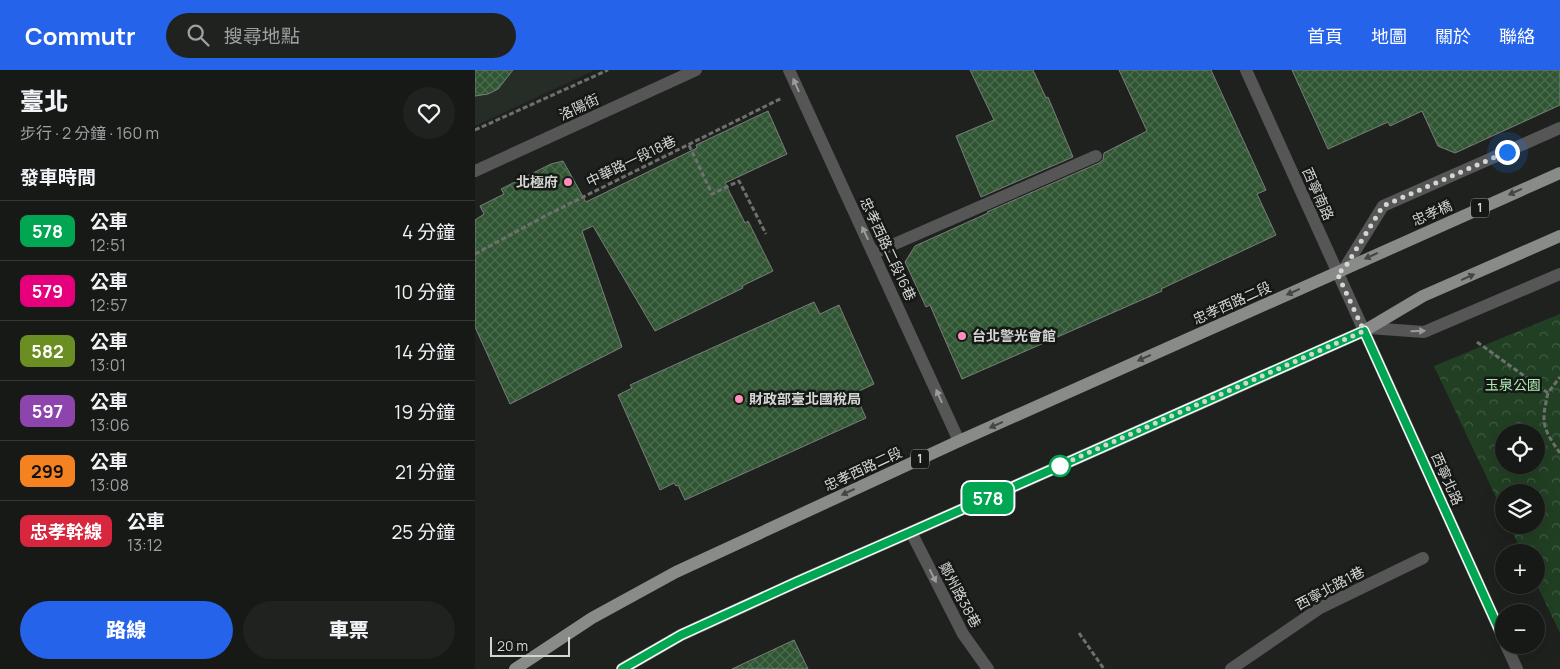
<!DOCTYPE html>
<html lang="zh-TW">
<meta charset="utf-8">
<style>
:root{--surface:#171917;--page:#202220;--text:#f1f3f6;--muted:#9ea0a1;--line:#363836;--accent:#2563eb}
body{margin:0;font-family:Manrope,"Noto Sans TC",sans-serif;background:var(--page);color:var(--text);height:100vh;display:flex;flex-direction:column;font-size:19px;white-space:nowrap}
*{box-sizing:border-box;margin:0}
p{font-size:16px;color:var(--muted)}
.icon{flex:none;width:28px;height:28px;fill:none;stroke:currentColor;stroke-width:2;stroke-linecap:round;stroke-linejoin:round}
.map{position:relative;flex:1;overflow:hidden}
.sheet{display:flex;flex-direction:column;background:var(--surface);width:475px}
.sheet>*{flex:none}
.badge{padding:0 10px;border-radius:8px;font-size:18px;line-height:32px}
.fabs{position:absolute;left:1020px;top:354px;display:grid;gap:10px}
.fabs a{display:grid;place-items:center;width:50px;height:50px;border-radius:50%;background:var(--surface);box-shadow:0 5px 20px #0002,0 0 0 1px var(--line);font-size:25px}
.scale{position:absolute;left:15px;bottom:12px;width:80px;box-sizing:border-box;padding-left:5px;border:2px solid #d4d6d4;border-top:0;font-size:14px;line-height:18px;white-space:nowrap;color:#d4d6d4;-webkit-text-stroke:4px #161816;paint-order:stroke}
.you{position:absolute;width:25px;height:25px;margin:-12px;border:4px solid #fff;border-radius:50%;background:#1a73e8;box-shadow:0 0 0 8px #1a73e833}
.map>.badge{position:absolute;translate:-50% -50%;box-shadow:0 0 0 2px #fff}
h2{padding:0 20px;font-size:19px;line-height:45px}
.round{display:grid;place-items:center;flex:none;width:52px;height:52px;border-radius:26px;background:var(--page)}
.overview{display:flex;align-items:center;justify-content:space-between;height:85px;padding:0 20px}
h1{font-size:24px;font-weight:800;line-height:38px}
.action{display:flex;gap:10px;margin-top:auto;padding:10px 20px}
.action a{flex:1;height:58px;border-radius:30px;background:var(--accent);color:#fff;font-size:20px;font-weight:800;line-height:58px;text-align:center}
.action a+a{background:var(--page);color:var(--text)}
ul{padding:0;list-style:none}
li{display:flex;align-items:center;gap:15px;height:60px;padding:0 20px;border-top:1px solid var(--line)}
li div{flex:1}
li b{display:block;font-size:19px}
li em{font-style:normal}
li .badge{min-width:55px;font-weight:700;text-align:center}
header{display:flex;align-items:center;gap:30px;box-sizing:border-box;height:70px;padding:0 25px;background:var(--accent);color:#fff}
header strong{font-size:24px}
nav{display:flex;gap:28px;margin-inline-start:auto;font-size:18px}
.search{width:350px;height:45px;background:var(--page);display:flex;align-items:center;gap:12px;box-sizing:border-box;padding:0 18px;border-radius:28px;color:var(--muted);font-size:19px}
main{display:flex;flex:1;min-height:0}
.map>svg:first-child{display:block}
.built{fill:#262c26}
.forest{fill:url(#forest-crowns);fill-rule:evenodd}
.building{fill:url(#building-cross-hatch);stroke:#7b7d7b}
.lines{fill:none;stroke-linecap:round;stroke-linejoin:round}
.path{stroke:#6e706e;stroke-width:3;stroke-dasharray:5 2.5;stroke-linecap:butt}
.service{stroke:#555655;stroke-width:12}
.minor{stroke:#555655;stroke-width:12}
.tertiary{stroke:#555655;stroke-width:12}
.primary{stroke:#898b89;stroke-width:12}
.oneway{fill:#9b9c9b}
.oneway2{fill:#444644}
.line-casing{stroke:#fff;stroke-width:11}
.line{stroke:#00a651;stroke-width:8}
.walk{stroke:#d4d6d4;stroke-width:5;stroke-dasharray:0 9}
.poi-dot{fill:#fe8ebb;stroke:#161816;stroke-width:2}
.stop-dot{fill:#fff;stroke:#00a651;stroke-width:2.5}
.labels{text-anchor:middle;stroke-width:5;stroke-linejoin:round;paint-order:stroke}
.shield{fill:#161816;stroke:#9b9d9b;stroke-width:1}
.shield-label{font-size:12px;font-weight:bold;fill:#d4d6d4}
.street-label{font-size:14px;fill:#d4d6d4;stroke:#161816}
.poi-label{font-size:14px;font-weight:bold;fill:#d4d6d4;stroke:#161816;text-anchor:start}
.park-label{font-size:14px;fill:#abe9ae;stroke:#161816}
</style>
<header>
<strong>Commutr</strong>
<div class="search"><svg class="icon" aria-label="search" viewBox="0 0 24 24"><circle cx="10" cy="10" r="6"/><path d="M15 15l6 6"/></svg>搜尋地點</div>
<nav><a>首頁</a><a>地圖</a><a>關於</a><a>聯絡</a></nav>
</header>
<main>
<section class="sheet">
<div class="overview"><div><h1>臺北</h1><p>步行 · 2 分鐘 · 160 m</p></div><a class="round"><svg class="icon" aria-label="heart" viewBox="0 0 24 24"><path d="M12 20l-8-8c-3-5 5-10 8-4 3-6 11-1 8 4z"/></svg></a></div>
<h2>發車時間</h2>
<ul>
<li><span class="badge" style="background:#00a651;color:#fff">578</span><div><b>公車</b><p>12:51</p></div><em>4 分鐘</em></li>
<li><span class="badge" style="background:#e6007e;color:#fff">579</span><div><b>公車</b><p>12:57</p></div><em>10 分鐘</em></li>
<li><span class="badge" style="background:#6b8e23;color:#fff">582</span><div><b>公車</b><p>13:01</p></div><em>14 分鐘</em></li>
<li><span class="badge" style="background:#8e44ad;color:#fff">597</span><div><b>公車</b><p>13:06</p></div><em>19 分鐘</em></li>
<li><span class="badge" style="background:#f58220;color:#111">299</span><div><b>公車</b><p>13:08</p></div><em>21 分鐘</em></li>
<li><span class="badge" style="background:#d7263d;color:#fff">忠孝幹線</span><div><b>公車</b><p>13:12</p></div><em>25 分鐘</em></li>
</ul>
<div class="action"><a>路線</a><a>車票</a></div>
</section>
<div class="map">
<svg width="1085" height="599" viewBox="0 0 1085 599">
<defs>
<pattern id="forest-crowns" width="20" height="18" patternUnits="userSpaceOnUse" patternTransform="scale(1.25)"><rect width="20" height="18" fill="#213f23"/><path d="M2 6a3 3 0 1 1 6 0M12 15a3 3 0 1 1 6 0" fill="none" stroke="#405a42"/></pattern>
<pattern id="building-cross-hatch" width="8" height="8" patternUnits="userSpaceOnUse" patternTransform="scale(1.25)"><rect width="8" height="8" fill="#2f5532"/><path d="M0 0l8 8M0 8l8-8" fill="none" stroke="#4c6d4f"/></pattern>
</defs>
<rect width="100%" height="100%" fill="#1f211f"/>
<!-- built -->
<path class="built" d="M0 0H120L0 56Z"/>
<!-- forest -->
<path class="forest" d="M1085 244V563L1061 513V482H1047L1034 455H1061V422H1029V444L959 296ZM1029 362H1061V395H1029Z"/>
<!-- building -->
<path class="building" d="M0 0H38L23 19 13 24 0 26Z
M495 0H558L571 28 573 27 598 87 506 127 481 66 519 50Z
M644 0H736L791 120 782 124 801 165 686 219 687 221 487 309 455 235 451 237 430 192 440 176 513 143 512 142 624 93 628 90 629 83 672 61Z
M817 0H1085V35L980 83 963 76 947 41 915 56 913 52 853 79Z
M293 41 312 84 250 113 270 153 273 151 298 201 267 216 268 218 180 261 118 156 107 161 147 277 35 334 0 257V150L9 144 5 136 29 124 26 119 76 94 88 91 111 132 222 78 221 75Z
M339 232 345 244 364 235 399 314 380 323 391 348 210 430 203 415 201 416 199 413 185 420 143 325 157 318 155 315Z
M319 570 333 599H257Z"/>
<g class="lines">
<!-- path -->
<path class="path" d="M0 60 133 0
M214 75 237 124 264 111 291 164
M0 184 72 145 307 28
M1002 272 1073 323 1085 307
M1073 323C1066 352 1067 358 1085 383
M604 563 629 599"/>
<!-- service -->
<path class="service" d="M314 0 484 371
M399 183 621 86
M436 462 488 564 513 599
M756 599 845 538 948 488"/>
<!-- minor -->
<path class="minor" d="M771 0 1029 570
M0 101 221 0
M1031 575 1042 599"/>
<!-- tertiary -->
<path class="tertiary" d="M869 199 908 136 1085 58
M894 258 949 262 1085 204"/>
<!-- primary -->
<path class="primary" d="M40 599 117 548 201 502 484 371 1085 103
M147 599 206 565 322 512 436 462 889 261 948 226 1085 166"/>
</g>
<!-- one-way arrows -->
<defs><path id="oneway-solid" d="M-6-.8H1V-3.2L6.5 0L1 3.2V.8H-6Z" transform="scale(1.25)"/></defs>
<g class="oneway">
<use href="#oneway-solid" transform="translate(321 15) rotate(-114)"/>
<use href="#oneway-solid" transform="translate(390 163) rotate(-115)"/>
<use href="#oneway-solid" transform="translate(943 261) rotate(-1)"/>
<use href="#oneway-solid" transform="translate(464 326) rotate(-114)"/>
<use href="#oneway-solid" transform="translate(458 506) rotate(63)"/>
</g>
<g class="oneway2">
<use href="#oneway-solid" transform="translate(1040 122) rotate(156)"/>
<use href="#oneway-solid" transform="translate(896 186) rotate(156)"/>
<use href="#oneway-solid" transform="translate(993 207) rotate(-24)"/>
<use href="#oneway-solid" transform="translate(818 222) rotate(156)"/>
<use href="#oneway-solid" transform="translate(669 288) rotate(156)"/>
<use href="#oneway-solid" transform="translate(521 355) rotate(156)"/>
<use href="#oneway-solid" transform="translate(373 422) rotate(155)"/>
</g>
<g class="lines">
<defs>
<path id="line" d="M147 599 206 565 322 512 436 462 889 261 1029 570"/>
</defs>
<!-- line casing -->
<use href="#line" class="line-casing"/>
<!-- line -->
<use href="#line" class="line"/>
<!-- walk -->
<path class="walk" d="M585 396 579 398 889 261 862 203 869 199 908 136 1032 82"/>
</g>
<!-- markers -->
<g class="poi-dot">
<circle cx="93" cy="112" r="5"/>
<circle cx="487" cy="266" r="5"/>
<circle cx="264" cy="329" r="5"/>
</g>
<circle class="stop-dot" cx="585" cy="396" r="10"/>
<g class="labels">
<!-- shield labels -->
<g class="shield">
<rect x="996" y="128.5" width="18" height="19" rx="4"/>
<rect x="436" y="379.5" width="18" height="19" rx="4"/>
</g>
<g class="shield-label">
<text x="1005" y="142">1</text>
<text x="445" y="393">1</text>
</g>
<!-- street labels -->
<g class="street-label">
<text transform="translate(104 37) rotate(-25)" y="5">洛陽街</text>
<text transform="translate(156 91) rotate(-26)" y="5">中華路一段18巷</text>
<text transform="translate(843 124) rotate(66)" y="5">西寧南路</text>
<text transform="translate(957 143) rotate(-24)" y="5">忠孝橋</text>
<text transform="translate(413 179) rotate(65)" y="5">忠孝西路二段16巷</text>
<text transform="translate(757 233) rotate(-24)" y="5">忠孝西路二段</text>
<text transform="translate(388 399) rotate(-25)" y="5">忠孝西路二段</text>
<text transform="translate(972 409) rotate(66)" y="5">西寧北路</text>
<text transform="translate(855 518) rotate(-28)" y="5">西寧北路1巷</text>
<text transform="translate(485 525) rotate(62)" y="5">鄭州路38巷</text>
</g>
<!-- poi labels -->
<g class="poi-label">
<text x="83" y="117" text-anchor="end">北極府</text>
<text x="497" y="271">台北警光會館</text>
<text x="274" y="334">財政部臺北國稅局</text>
</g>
<!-- park labels -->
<g class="park-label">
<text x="1038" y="320">玉泉公園</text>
</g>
</g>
</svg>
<div class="fabs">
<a><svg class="icon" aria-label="locate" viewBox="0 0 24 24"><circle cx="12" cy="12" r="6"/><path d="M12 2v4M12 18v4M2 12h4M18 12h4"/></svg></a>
<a><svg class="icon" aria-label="layers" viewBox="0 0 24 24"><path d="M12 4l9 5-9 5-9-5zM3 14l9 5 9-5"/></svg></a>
<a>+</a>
<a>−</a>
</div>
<div class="scale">20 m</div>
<div class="you" style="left:1032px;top:82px"></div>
<b class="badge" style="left:513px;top:428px;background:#00a651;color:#fff">578</b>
</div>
</main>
